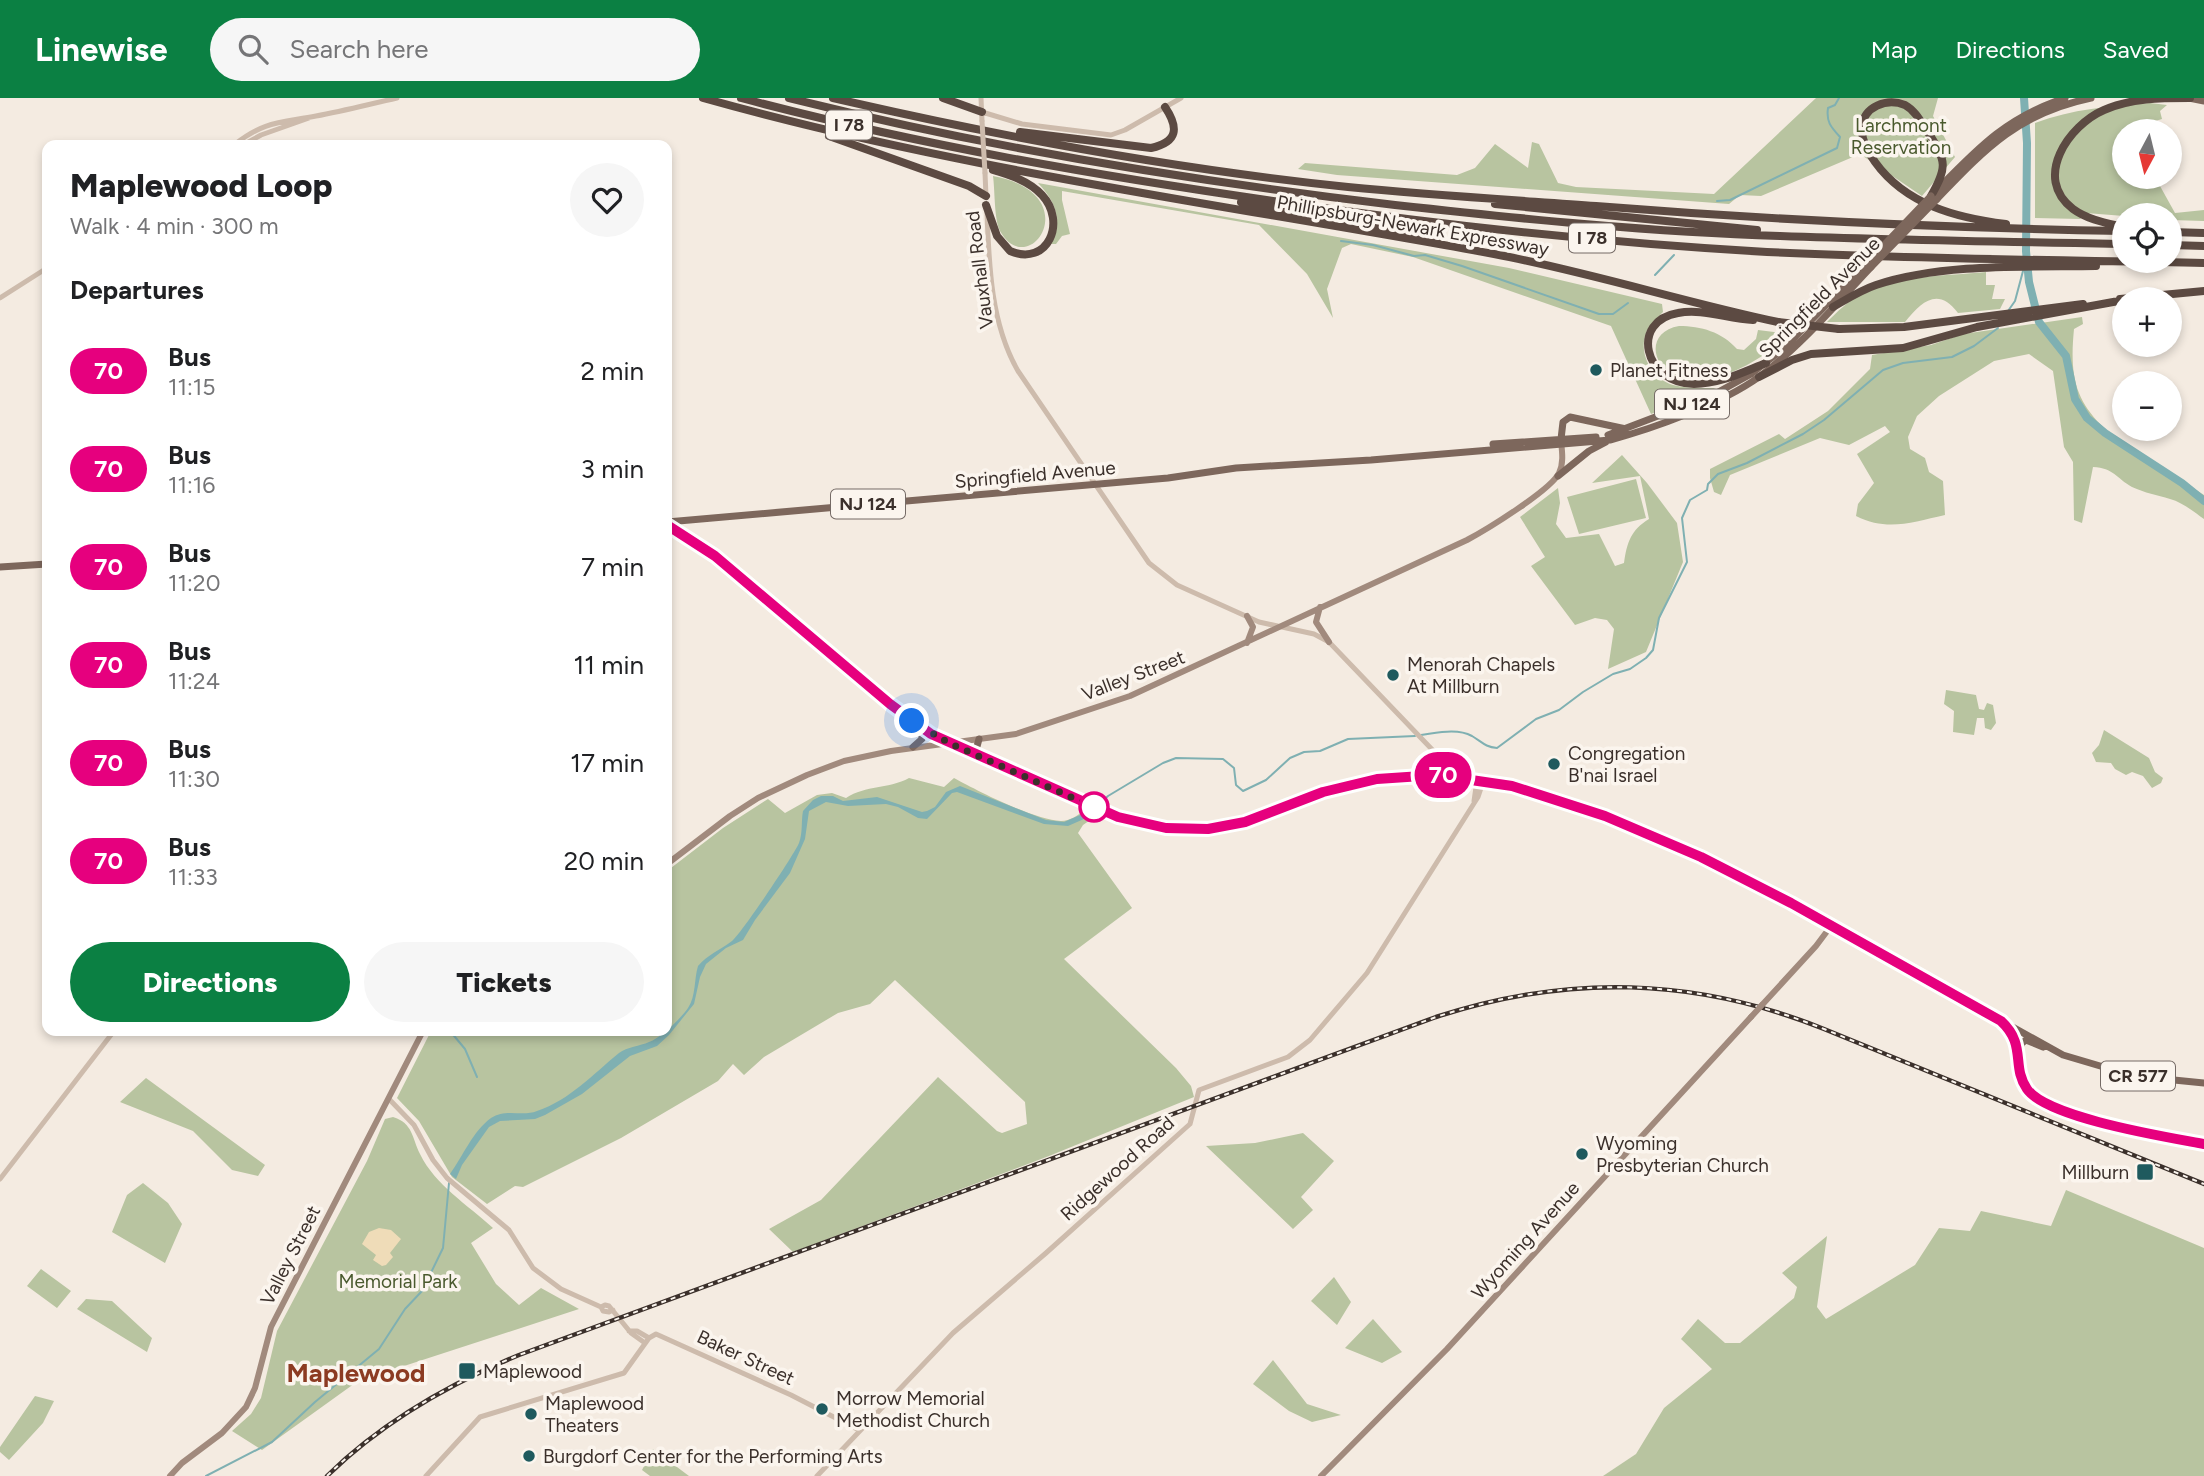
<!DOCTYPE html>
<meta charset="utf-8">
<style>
:root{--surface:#fff;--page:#f6f6f6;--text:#202124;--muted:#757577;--accent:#0b8043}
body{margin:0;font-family:Figtree,sans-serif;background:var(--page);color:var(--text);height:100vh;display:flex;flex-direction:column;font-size:26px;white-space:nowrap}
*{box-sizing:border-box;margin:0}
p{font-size:23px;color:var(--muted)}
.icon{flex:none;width:38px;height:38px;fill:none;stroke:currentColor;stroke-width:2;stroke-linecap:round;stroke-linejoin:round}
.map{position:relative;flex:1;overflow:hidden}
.details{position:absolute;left:42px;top:42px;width:630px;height:896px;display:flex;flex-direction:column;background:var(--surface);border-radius:14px;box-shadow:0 4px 10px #0003}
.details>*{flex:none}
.badge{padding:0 14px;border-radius:23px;font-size:24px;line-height:46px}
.needle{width:46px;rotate:187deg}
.buttons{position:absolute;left:2112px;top:21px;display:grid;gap:14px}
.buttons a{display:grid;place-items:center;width:70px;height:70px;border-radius:50%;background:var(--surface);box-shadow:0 4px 10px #0003;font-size:35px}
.you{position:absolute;width:35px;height:35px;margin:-18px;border:5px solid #fff;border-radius:50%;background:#1a73e8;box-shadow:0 0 0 10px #1a73e833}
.map>.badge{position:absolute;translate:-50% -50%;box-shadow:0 0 0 4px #fff}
h2{padding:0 28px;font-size:26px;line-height:63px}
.round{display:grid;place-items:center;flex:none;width:74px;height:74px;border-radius:37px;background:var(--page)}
.overview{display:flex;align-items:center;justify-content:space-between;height:119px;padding:0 28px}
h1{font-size:33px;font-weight:800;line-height:52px}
.button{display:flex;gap:14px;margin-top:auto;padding:14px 28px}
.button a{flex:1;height:80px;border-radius:42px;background:var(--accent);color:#fff;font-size:28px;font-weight:800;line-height:80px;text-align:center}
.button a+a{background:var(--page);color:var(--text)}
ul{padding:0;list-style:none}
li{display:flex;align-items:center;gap:21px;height:98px;padding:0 28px}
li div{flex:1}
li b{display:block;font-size:26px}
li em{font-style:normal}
li .badge{min-width:77px;font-weight:700;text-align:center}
header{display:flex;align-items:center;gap:42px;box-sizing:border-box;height:98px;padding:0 35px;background:var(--accent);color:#fff}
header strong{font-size:33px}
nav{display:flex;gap:38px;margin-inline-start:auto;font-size:24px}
.search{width:490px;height:63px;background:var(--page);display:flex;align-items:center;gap:18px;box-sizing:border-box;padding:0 24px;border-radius:38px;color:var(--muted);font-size:26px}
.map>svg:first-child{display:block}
.green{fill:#b8c4a0}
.sand{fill:#efdcb8}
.water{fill:#7fb0b2}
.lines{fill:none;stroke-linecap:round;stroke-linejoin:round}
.stream{stroke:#7fb0b2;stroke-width:2}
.river{stroke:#7fb0b2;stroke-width:8}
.tertiary{stroke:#cdbbac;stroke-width:5}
.secondary{stroke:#a18a7d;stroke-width:6}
.primary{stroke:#7d675c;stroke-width:7}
.motorway{stroke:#5c4a42;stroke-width:8}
.rail-casing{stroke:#3b302b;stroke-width:4.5}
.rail{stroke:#fbf5ee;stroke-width:2;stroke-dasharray:5;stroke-linecap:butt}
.tertiary-bridge{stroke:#cdbbac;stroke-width:5}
.secondary-bridge{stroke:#a18a7d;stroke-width:6}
.primary-bridge{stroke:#7d675c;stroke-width:7}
.motorway-bridge{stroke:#5c4a42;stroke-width:8}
.line-casing{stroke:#fff;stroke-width:16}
.line{stroke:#e6007e;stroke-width:10}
.walk{stroke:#3b302b;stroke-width:7;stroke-dasharray:0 12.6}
.poi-dot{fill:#1f5a5e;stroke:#fbf5ee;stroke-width:2.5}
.stop-dot{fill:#fff;stroke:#e6007e;stroke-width:3.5}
.labels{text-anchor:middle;stroke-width:7;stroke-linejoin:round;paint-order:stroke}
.shield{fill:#fbf5ee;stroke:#756b66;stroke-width:2}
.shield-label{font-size:18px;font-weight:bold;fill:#3b302b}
.park-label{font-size:19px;fill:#4a5a2e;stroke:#fbf5ee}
.street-label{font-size:19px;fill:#3b302b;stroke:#fbf5ee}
.poi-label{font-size:19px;fill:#3b302b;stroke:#fbf5ee;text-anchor:start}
.district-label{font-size:26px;font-weight:bold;fill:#8c3b22;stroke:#fbf5ee}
</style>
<header>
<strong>Linewise</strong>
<div class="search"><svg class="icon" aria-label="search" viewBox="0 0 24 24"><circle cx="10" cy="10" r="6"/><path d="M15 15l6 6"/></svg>Search here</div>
<nav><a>Map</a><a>Directions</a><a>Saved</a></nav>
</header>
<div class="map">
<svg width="2204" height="1378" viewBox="0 0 2204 1378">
<rect width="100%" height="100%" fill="#f4ebe1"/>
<!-- green -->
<path class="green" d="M1816 0H1938L1933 18 1955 59 1922 98 1860 56 1761 98 1740 97 1729 106 1337 77 1298 71 1305 65 1457 77 1475 70 1495 46 1528 70 1532 44 1539 46 1558 85 1576 89 1714 96Z
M2150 5 2167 7 2160 13 2162 21 2145 26 2142 33H2124V79H2155L2175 115 2204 112V123L2170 122V117L2124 118 2086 115 2080 121 2035 120V25C2072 11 2110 8 2150 5Z
M993 78C1089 96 1029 185 1000 133 994 121 995 92 993 78Z
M1038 85 1509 170 1662 206 1663 214C1657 220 1649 227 1646 235 1638 256 1652 281 1673 287 1687 291 1702 290 1716 290L1651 316 1611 228 1413 159 1351 146 1342 150 1327 191 1333 220 1307 176 1259 127 1062 93V102L1070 136 1062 138 1056 146H1050C1064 122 1055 103 1038 85Z
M1986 174V187H1995L1992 201H2005L2000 211 1958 215C1938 188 1921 204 1905 224H1827C1837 214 1848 203 1861 196 1897 177 1946 178 1986 174Z
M2082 219 2083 226 2074 231C2072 252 2071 275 2079 295 2097 341 2165 370 2204 397V421C2194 414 2182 404 2170 401 2157 397 2145 395 2132 389 2116 380 2114 370 2093 369L2082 425 2074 422 2073 364 2064 349 2053 273 2029 256 1994 263 1939 298 1917 318 1908 339 1910 351 1925 360 1929 374 1943 383 1945 417C1912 424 1888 434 1856 418L1858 406 1874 385 1857 356 1890 334 1885 328 1849 347 1820 340 1730 377 1721 397 1714 394 1710 380V371L1779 336 1785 341 1828 313 1870 271 1872 257 1931 247 1963 236Z
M1679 228C1701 228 1722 234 1737 251L1744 252 1756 241 1758 232 1790 236C1762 262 1715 292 1675 277 1649 266 1648 233 1679 228Z
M1622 357 1647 385 1677 425 1683 464 1646 554 1608 571 1614 531 1607 522 1595 520 1575 527 1531 468 1545 459 1520 419 1558 390 1560 405 1556 426 1566 440 1599 436 1615 468 1624 465C1627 444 1631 432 1649 421L1640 378 1592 385Z
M1636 381 1646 420 1579 436 1567 399Z
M1946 592 1976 597 1979 611 1984 612 1987 605 1993 607 1996 625 1991 632 1985 630 1984 620H1977L1974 637 1953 634 1954 613 1944 606Z
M2104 632 2149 660 2155 674 2163 680 2161 685 2152 690 2143 678 2132 674 2126 677 2115 671 2111 665 2096 664 2092 655 2099 647Z
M909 680 944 689 954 680C978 693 1034 722 1061 723 1070 723 1078 717 1085 712L1096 718 1083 727 1078 735 1132 810 1064 861 1176 970 1191 988 1194 999 1049 1058 793 1154 769 1131 821 1102 938 979 997 1033 1002 1035 1027 1026 1025 1004 895 882 870 906 838 915 764 959 744 977 733 966 718 983 621 1040 523 1089 515 1088 487 1106 452 1079 419 1023 397 1000 431 933H667V773L723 730 768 701 785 715 817 697 832 695 846 700C866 687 889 691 909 680Z
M146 980 265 1067 258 1078 232 1072 193 1033 120 1004Z
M393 1019C413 1025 412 1040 420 1056 435 1087 468 1107 493 1130L471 1145 496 1186 519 1207 541 1190 579 1211 358 1283 262 1352 232 1333 251 1316 261 1300 277 1233 367 1063 385 1021Z
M1303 1035 1334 1063 1301 1099 1313 1112 1293 1131 1206 1048 1255 1045Z
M143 1085 168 1105 182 1126 165 1165 112 1134 127 1097Z
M2066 1092 2204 1150V1378H1603L1636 1356 1664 1310 1712 1271 1681 1241 1698 1221 1725 1245H1740L1794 1200 1797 1189 1782 1175 1827 1138 1817 1209 1826 1221 1915 1167 1939 1130 1970 1133 1981 1113 2051 1128Z
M41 1171 71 1193 57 1210 27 1188Z
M1334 1179 1351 1204 1337 1227 1311 1203Z
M86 1201 112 1203 152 1240 147 1254 77 1211Z
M1373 1221 1402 1254 1382 1265 1345 1250Z
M1273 1262 1307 1306 1341 1317 1312 1324 1289 1313 1253 1286Z
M35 1298 54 1303 43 1325 9 1362 0 1354V1349Z
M653 1351 689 1378H650L642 1372Z"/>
<!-- sand -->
<path class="sand" d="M379 1130 391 1132 401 1141 390 1155 393 1159 386 1167 382 1168 373 1162 376 1157 362 1146 369 1134Z"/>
<!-- water -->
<path class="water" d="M960 688 1046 722 1064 724 1087 714 1093 717 1068 728 1044 726 957 694 952 695 927 721 918 720 898 709 886 706 848 708 826 704 809 713 805 741 790 775 755 822 743 842 726 850 706 866 700 879 694 906 669 937 657 948 630 958 582 996 545 1017 535 1021 500 1023 489 1029 462 1067 456 1081 450 1076C463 1058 473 1033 491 1020 506 1010 522 1019 537 1013 570 1002 593 976 619 955 627 949 640 948 649 944 661 940 681 920 688 910 696 898 694 881 698 868 707 857 720 852 732 843 741 836 794 757 799 745 803 734 801 724 803 713L813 702 821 698H833L843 703 877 699 922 714 927 713 935 709 946 694Z"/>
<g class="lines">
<!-- stream -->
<path class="stream" d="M1717 103 1730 102 1837 50 1840 39C1831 29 1826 24 1828 10L1835 7 1839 0
M1341 143 1373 147 1414 158 1425 157 1462 168 1599 216H1613L1628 205
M1655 177 1674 157
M2008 213 2015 203 2023 173
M1421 637C1437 635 1457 630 1472 638 1482 644 1485 649 1497 650L1536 621 1559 612 1583 594 1613 576 1630 571 1646 560 1653 552 1659 520 1687 464 1682 420 1690 402 1707 392 1708 386 1718 376 1747 365 1803 336 1824 322 1883 272 1903 265 1952 259 1974 248 1998 230
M1097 708 1108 698 1163 665 1176 660 1223 661 1234 670 1236 687 1243 693 1266 682 1290 660 1304 654 1320 653 1348 641 1415 638
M450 933 465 951 477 979
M206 1378 272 1344 315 1304 379 1251 405 1211 422 1193 443 1150 449 1085"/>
<!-- river -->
<path class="river" d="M2024 0 2027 45 2026 153 2029 184 2039 224 2066 258 2075 301 2087 320 2105 335 2182 385 2204 403"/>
<!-- tertiary -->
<path class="tertiary" d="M981 0 982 23
M982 14 1022 26 1111 37 1125 32 1181 0
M234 47C264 23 280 25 316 18 343 13 370 6 397 0
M243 47 261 37 309 20
M985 75 986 98
M987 115C989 168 991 226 1018 273L1149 465 1177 487 1259 524 1314 536 1329 544 1445 665 1452 678
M0 200 47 170
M1474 703 1476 689 1480 682
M389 1001 414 1027 433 1062 447 1080 509 1132 533 1170 561 1191 601 1209 603 1213 609 1214 613 1212
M0 1081 114 933
M601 1209 605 1207 609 1208 631 1235 645 1245
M629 1233H637L649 1240
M426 1378 480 1319 624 1275 649 1240 656 1236 791 1297 859 1332
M817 1378 953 1235 1046 1155 1190 1026 1199 992 1288 959 1310 942 1367 875 1478 699 1481 690 1480 682"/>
<!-- secondary -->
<path class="secondary" d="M1320 509 1316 524 1329 544
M1247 518 1253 529 1247 545
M667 766 730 718 758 700 807 677 844 663 891 653 1016 636 1130 598 1467 442C1486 432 1551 392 1559 375 1564 365 1562 353 1561 343
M1762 907 1816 848 1831 828
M170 1378 182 1365 222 1335 246 1309 255 1290 271 1229 423 933
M1321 1378 1447 1251 1751 919"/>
<!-- primary -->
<path class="primary" d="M2189 0 2204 3
M1934 95C1977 51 2005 20 2065 0
M1937 101C1986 50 2019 15 2091 0
M1608 337 1713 297 1751 276 1785 249 1863 169
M1561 341 1563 324 1570 319 1626 331
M1493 346 1596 339
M1558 378 1589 353 1606 344
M667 424 1168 380 1236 370 1371 362 1610 342C1655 330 1721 306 1759 279 1801 248 1836 206 1871 169
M667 427 715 458 890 606 931 636 1118 719 1166 730 1208 731 1245 724 1323 693 1377 681 1436 677 1512 688 1572 706 1622 724 1735 775 2063 957 2134 978 2204 985
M0 469 47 466
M979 641 976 652 980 659
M913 649 922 641 921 629
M2007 928C2025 946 2013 975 2029 993 2050 1019 2168 1039 2204 1046
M2019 951 2022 945 2026 942 2043 949"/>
<!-- motorway -->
<path class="motorway" d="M703 0C962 73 1230 107 1494 156 1590 174 1683 204 1778 224
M741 0C918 47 1099 78 1280 104 1441 127 1604 145 1767 154 1912 161 2058 162 2204 165
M789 0C988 50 1192 83 1395 107 1523 121 1651 134 1780 138 1895 142 2010 144 2124 146
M833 0C1002 39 1175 71 1348 89 1430 97 1513 102 1596 108 1772 122 1948 130 2124 133
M943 0 982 14
M1020 34 1151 50C1178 44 1179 30 1165 9
M829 38 969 88 986 98
M1931 98C1947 70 1947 63 1929 36 1922 26 1916 13 1905 7 1887 0 1863 8 1862 30 1861 42 1868 54 1875 64 1906 107 1957 120 2006 126
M1241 104 1438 141
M1495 106 1757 132
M986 107 997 138 1010 153C1048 169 1067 124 1042 97 1029 83 1010 77 993 72
M2124 129C2107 125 2088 122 2073 111 2032 80 2069 27 2104 12 2131 0 2161 0 2190 0
M2170 134 2204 135
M2170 147 2204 148
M2120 201 2204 193
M1833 209C1847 201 1861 192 1876 187 1942 165 2027 169 2096 168
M1753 222C1728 221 1702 210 1678 215 1630 223 1643 285 1694 286 1720 286 1743 274 1766 265
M1839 231 1904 229 2083 206
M1759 279 1792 262 1811 256 1903 250 1977 229 2124 202"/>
<defs>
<path id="rail" d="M327 1378C381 1325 449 1286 519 1257L1436 919C1568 876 1695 879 1824 931L2204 1086"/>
</defs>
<!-- rail casing -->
<use href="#rail" class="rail-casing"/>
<!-- rail -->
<use href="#rail" class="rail"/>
<!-- tertiary-bridge -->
<path class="tertiary-bridge" d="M982 23 985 75"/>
<!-- secondary-bridge -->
<path class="secondary-bridge" d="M1751 919 1762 907"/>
<!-- primary-bridge -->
<path class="primary-bridge" d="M1863 169 1931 98
M1871 169 1937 101"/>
<!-- motorway-bridge -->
<path class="motorway-bridge" d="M1778 224 1839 231"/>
</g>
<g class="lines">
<defs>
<path id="line" d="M667 427 715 458 890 606 931 636 1118 719 1166 730 1208 731 1245 724 1323 694 1377 681 1437 677 1512 688 1605 718 1701 759 1791 805 2001 923C2027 947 2011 968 2027 991 2047 1020 2167 1039 2204 1046"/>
</defs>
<!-- line casing -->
<use href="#line" class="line-casing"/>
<!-- line -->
<use href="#line" class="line"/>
<!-- walk -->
<path class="walk" d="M912 623 949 645 1096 710 1094 709"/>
</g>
<!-- markers -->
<g class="poi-dot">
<circle cx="1596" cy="272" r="7"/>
<circle cx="1393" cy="577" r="7"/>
<circle cx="1554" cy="666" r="7"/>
<circle cx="1582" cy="1056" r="7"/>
<rect x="2136" y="1065" width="18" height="18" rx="3.5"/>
<rect x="458" y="1264" width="18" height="18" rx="3.5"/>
<circle cx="822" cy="1311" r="7"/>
<circle cx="531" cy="1316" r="7"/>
<circle cx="529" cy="1358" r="7"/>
</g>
<circle class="stop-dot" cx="1094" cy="709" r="14"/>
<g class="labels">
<!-- shield labels -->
<g class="shield">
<rect x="826" y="12.5" width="46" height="29" rx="5"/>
<rect x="1569" y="125.5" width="46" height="29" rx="5"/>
<rect x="1655" y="291.5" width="74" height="29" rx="5"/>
<rect x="831" y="391.5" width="74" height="29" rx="5"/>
<rect x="2101" y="963.5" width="74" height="29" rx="5"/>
</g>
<g class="shield-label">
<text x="849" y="33">I 78</text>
<text x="1592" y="146">I 78</text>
<text x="1692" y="312">NJ 124</text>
<text x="868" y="412">NJ 124</text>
<text x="2138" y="984">CR 577</text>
</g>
<!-- park labels -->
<g class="park-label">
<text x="1901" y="34">Larchmont<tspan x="1901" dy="22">Reservation</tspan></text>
<text x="398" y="1190">Memorial Park</text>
</g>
<!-- street labels -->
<g class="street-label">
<text transform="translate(1413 127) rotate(10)" y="7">Phillipsburg-Newark Expressway</text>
<text transform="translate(979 172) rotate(-97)" y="7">Vauxhall Road</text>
<text transform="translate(1819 199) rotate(-45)" y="7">Springfield Avenue</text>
<text transform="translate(1035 376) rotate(-5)" y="7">Springfield Avenue</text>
<text transform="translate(1133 577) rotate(-21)" y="7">Valley Street</text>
<text transform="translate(1117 1070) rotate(-42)" y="7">Ridgewood Road</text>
<text transform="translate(1525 1142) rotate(-48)" y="7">Wyoming Avenue</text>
<text transform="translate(290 1157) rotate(-63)" y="7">Valley Street</text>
<text transform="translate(746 1259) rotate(25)" y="7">Baker Street</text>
</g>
<!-- poi labels -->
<g class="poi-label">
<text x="1610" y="279">Planet Fitness</text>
<text x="1407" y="573">Menorah Chapels<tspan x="1407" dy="22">At Millburn</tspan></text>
<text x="1568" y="662">Congregation<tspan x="1568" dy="22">B'nai Israel</tspan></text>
<text x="1596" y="1052">Wyoming<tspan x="1596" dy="22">Presbyterian Church</tspan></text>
<text x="2129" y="1081" text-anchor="end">Millburn</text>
<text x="483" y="1280">Maplewood</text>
<text x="836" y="1307">Morrow Memorial<tspan x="836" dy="22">Methodist Church</tspan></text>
<text x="545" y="1312">Maplewood<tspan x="545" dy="22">Theaters</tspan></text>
<text x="543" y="1365">Burgdorf Center for the Performing Arts</text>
</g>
<!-- district labels -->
<g class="district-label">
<text x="356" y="1284">Maplewood</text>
</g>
</g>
</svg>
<div class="buttons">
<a><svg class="needle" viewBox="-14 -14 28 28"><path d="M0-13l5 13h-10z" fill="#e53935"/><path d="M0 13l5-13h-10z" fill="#757577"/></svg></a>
<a><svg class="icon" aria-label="locate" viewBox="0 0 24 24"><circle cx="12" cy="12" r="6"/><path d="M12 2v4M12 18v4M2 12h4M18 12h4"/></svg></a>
<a>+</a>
<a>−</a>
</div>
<div class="you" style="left:912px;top:623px"></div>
<b class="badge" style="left:1443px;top:677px;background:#e6007e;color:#fff">70</b>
<section class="details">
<div class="overview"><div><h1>Maplewood Loop</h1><p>Walk · 4 min · 300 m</p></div><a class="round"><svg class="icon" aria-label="heart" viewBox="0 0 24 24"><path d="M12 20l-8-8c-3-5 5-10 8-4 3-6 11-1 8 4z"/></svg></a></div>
<h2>Departures</h2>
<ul>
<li><span class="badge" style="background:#e6007e;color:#fff">70</span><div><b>Bus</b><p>11:15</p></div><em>2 min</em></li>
<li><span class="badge" style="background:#e6007e;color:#fff">70</span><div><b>Bus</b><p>11:16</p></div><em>3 min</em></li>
<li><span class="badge" style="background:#e6007e;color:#fff">70</span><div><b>Bus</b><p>11:20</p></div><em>7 min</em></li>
<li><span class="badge" style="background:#e6007e;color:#fff">70</span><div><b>Bus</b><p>11:24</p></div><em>11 min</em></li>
<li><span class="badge" style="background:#e6007e;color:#fff">70</span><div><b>Bus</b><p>11:30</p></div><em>17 min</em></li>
<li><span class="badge" style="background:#e6007e;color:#fff">70</span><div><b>Bus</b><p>11:33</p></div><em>20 min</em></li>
</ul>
<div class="button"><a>Directions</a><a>Tickets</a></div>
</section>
</div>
